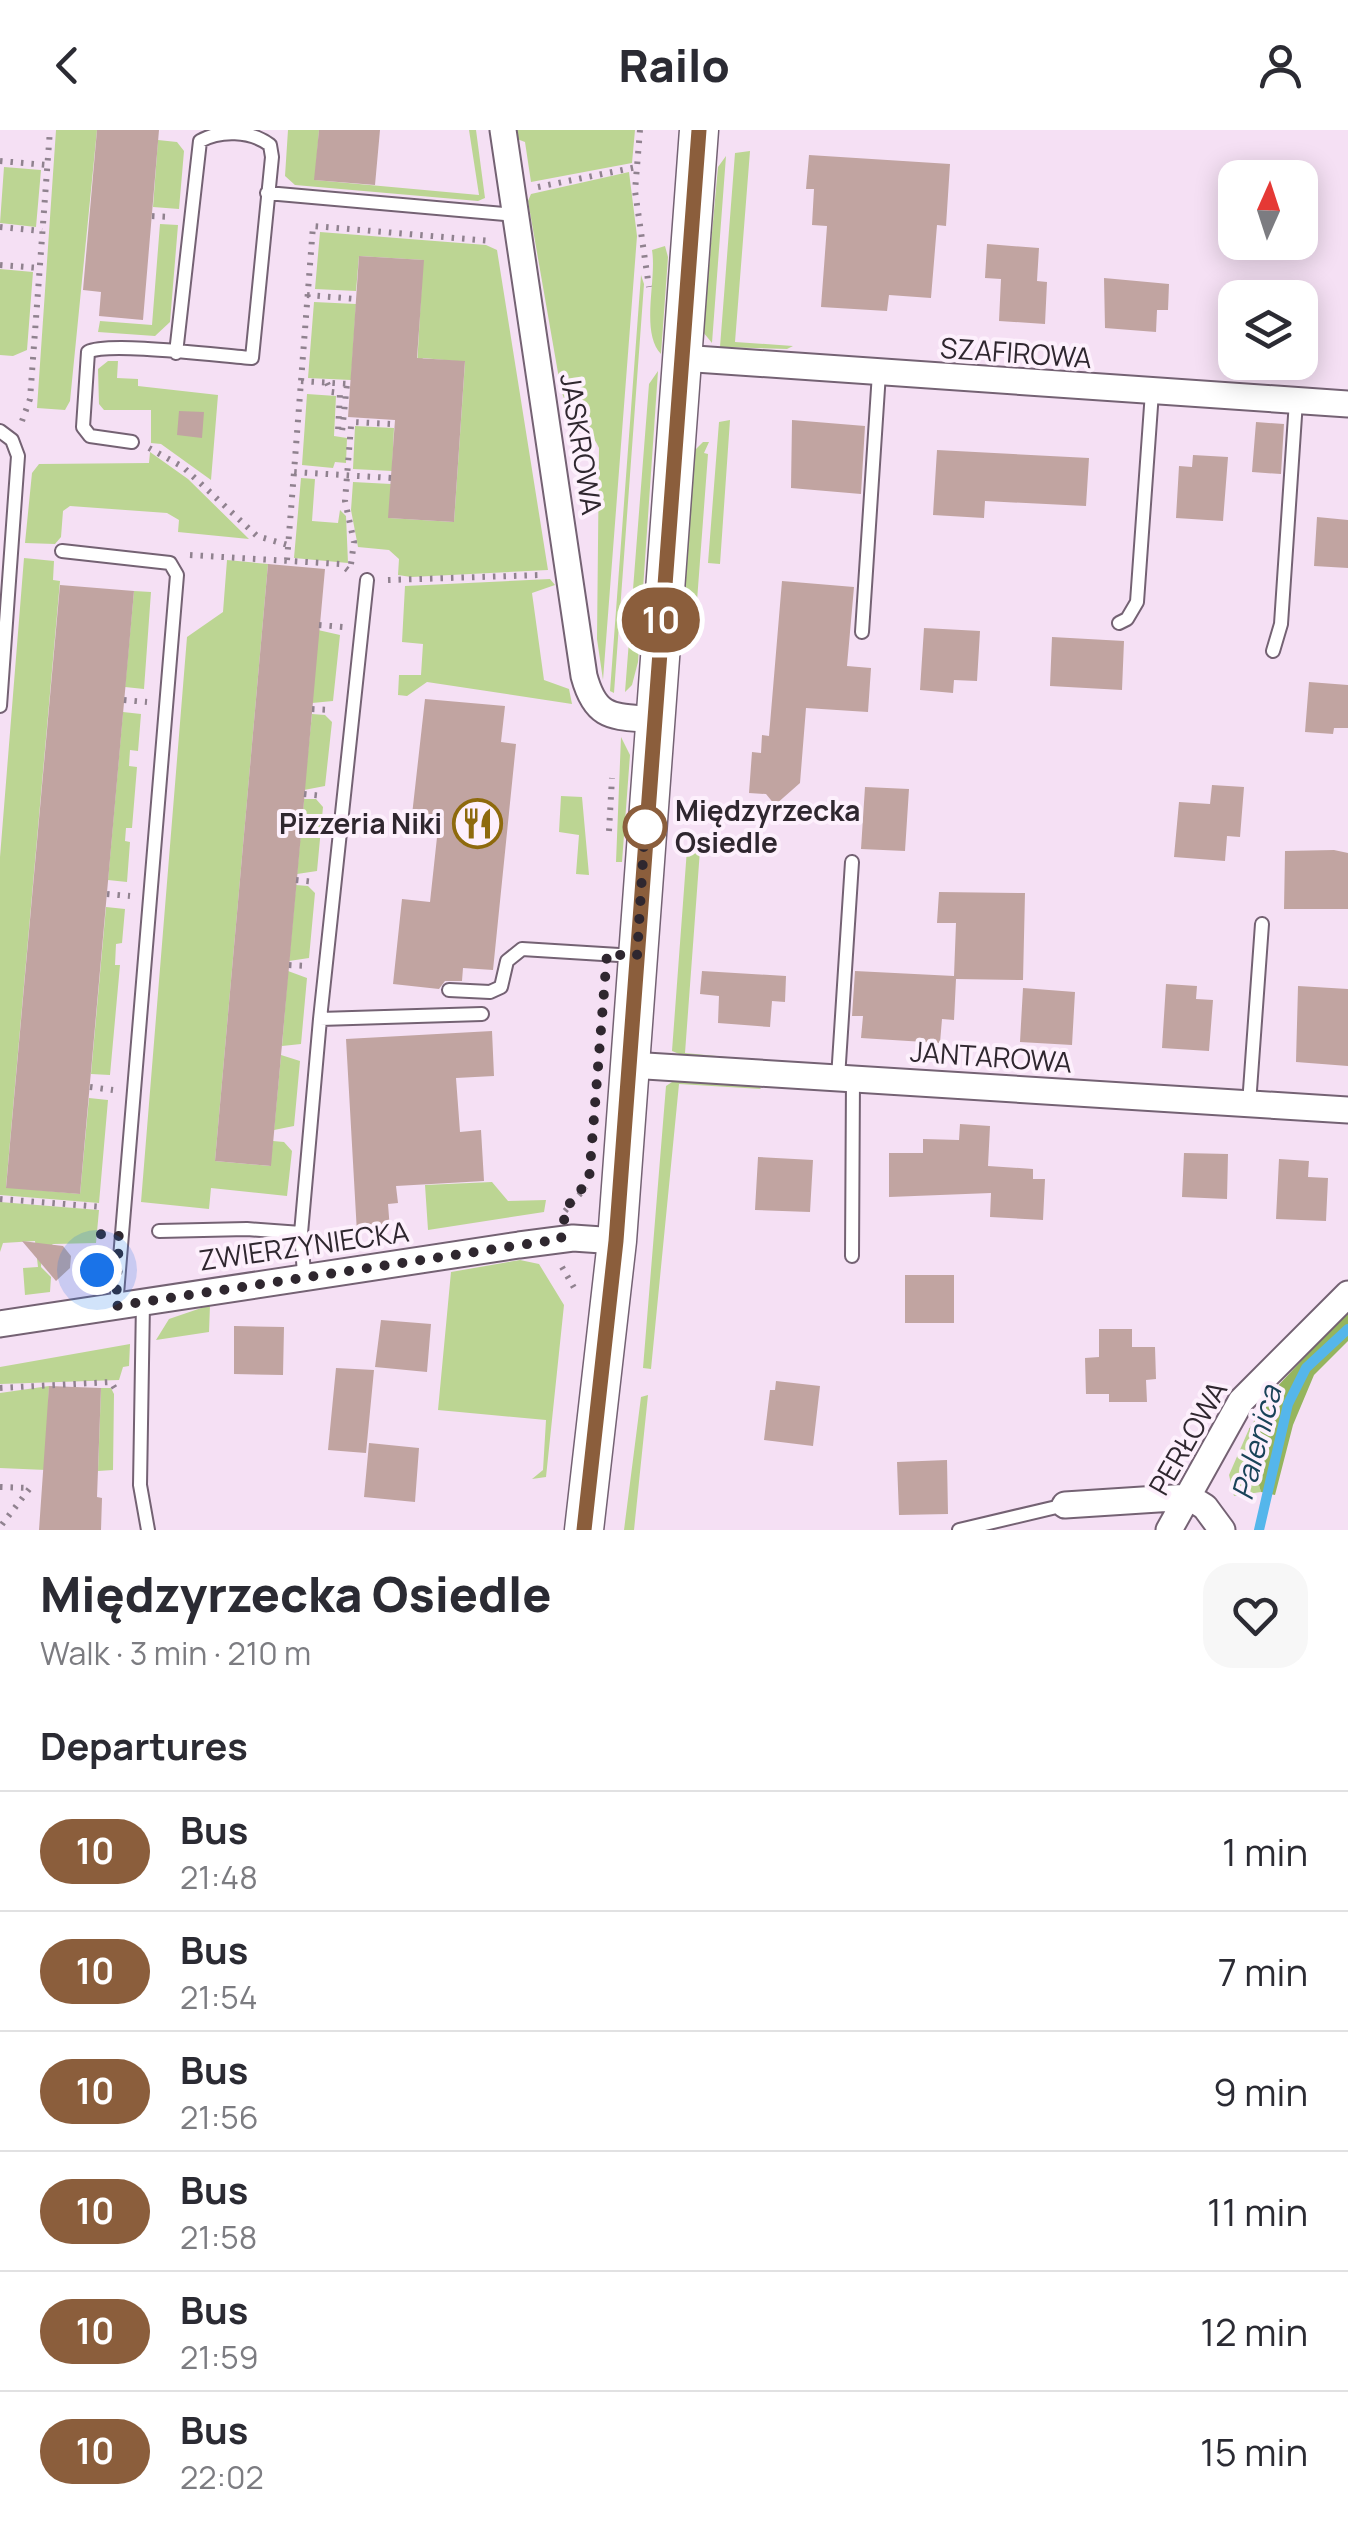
<!DOCTYPE html>
<meta charset="utf-8">
<style>
:root{--surface:#fff;--page:#f7f7f7;--text:#2b2b33;--muted:#7c7c81;--line:#e1e1e2}
body{margin:0;font-family:Manrope,sans-serif;background:var(--page);color:var(--text);height:100vh;display:flex;flex-direction:column;font-size:38px;white-space:nowrap}
*{box-sizing:border-box;margin:0}
p{font-size:32px;color:var(--muted)}
.icon{flex:none;width:55px;height:55px;fill:none;stroke:currentColor;stroke-width:2;stroke-linecap:round;stroke-linejoin:round}
.map{position:relative;height:1400px;overflow:hidden}
.details{display:flex;flex-direction:column;background:var(--surface);flex:1}
.details>*{flex:none}
.badge{padding:0 20px;border-radius:32px;font-size:35px;line-height:65px}
.needle{width:65px;rotate:3deg}
.tools{position:absolute;left:1218px;top:30px;display:grid;gap:20px}
.tools a{display:grid;place-items:center;width:100px;height:100px;border-radius:20px;background:var(--surface);box-shadow:0 5px 25px #0003;font-size:50px}
.you{position:absolute;width:50px;height:50px;margin:-25px;border:8px solid #fff;border-radius:50%;background:#1a73e8;box-shadow:0 0 0 15px #1a73e833}
.map>.badge{position:absolute;translate:-50% -50%;box-shadow:0 0 0 5px #fff}
h2{padding:0 40px;font-size:38px;line-height:90px}
.round{display:grid;place-items:center;flex:none;width:105px;height:105px;border-radius:30px;background:var(--page)}
.summary{display:flex;align-items:center;justify-content:space-between;height:170px;padding:0 40px}
h1{font-size:48px;font-weight:800;line-height:75px}
ul{padding:0;list-style:none}
li{display:flex;align-items:center;gap:30px;height:120px;padding:0 40px;border-top:2px solid var(--line)}
li div{flex:1}
li b{display:block;font-size:38px}
li em{font-style:normal}
li .badge{min-width:110px;font-weight:700;text-align:center}
header{display:flex;justify-content:space-between;align-items:center;height:130px;padding:0 40px;background:var(--surface);font-size:45px;font-weight:800}
.map>svg:first-child{display:block}
.green{fill:#bcd593}
.forest{fill:#95b55e}
.lines{fill:none;stroke-linecap:round;stroke-linejoin:round}
.stream{stroke:#55b6eb;stroke-width:10}
.building{fill:#c1a4a1}
.service-casing{stroke:#746273;stroke-width:16}
.minor-casing{stroke:#746273;stroke-width:29}
.secondary-casing{stroke:#746273;stroke-width:41}
.path{stroke:#90828f;stroke-width:6;stroke-dasharray:2.5 8;stroke-linecap:butt}
.service{stroke:#fff;stroke-width:12}
.minor{stroke:#fff;stroke-width:25}
.secondary{stroke:#fff;stroke-width:38}
.line-casing{stroke:#fff;stroke-width:22}
.line{stroke:#8b5e3c;stroke-width:15}
.walk{stroke:#2f272f;stroke-width:10;stroke-dasharray:0 18}
.stop-dot{fill:#fff;stroke:#8b5e3c;stroke-width:5}
.labels{text-anchor:middle;stroke-width:8;stroke-linejoin:round;paint-order:stroke}
.street-label{font-size:28px;fill:#2f272f;stroke:#fdf0fc}
.stop-label{font-size:28px;font-weight:bold;fill:#2f272f;stroke:#fdf0fc;text-anchor:start}
.poi-label{font-size:28px;font-weight:bold;fill:#2f272f;stroke:#fdf0fc;text-anchor:end}
.water-label{font-size:30px;font-style:italic;fill:#1a4359;stroke:#fdf0fc}
</style>
<header><svg class="icon" aria-label="back" viewBox="0 0 24 24"><path d="M15 5l-7 7 7 7"/></svg>Railo<svg class="icon" aria-label="person" viewBox="0 0 24 24"><circle cx="12" cy="8" r="4"/><path d="M4 21q1-7 8-7t8 7"/></svg></header>
<div class="map">
<svg width="1348" height="1400" viewBox="0 0 1348 1400">
<rect width="100%" height="100%" fill="#f5e0f4"/>
<!-- green -->
<path class="green" d="M56 0H97L70 271 65 280 37 278Z
M288 0H319L315 50 479 65 469 0H476L485 68 478 71 295 55 285 46Z
M516 0H635L632 33 531 52 525 12 517 9Z
M158 10 177 12 184 21 179 79 153 77Z
M750 21 735 212 793 216 787 219 720 217 735 23Z
M726 26 712 213 703 202 718 37Z
M4 37 41 40 36 97 0 93Z
M629 42 637 106 603 550 597 509 599 318C589 295 568 285 561 260L528 71 531 64Z
M160 94 178 95 170 192 155 206 98 202 100 191 152 195Z
M320 102 486 115 497 120 548 440 411 447 398 445 399 429 389 420 358 417 351 380 353 352 391 354 389 388 454 392 465 232 423 228 417 237 423 130 359 126 356 161 315 159Z
M665 116 668 127 661 224C640 202 657 150 652 120Z
M0 139 33 142 27 220 13 226 0 225Z
M641 145 644 154 614 563 610 561Z
M314 172 356 174 351 250 308 248Z
M108 231H118L117 248 138 249V256L218 265 211 350 161 314 151 313V280H104L99 274 98 239Z
M658 241 638 532 632 555 625 562 649 254Z
M307 264 336 266 334 306 347 308 346 333 335 332 333 338 302 335Z
M730 290 720 434 708 433 719 292Z
M355 296 394 298 392 341 353 339Z
M703 312H709L704 323 708 324 697 471 684 459 695 320Z
M150 322 188 349 249 409 178 402 179 390 167 383 70 376 63 381 61 407 55 414 25 413 32 343 39 334 149 333Z
M301 348 315 349 312 391 338 393 340 380 346 386 348 433 294 428Z
M24 428 54 431 53 450 60 451 6 1057 80 1064 89 968 108 970 99 1073 0 1065V727Z
M227 430 268 434 215 1031 270 1036 273 1011 284 1012 292 1021 287 1066 211 1058 209 1079 141 1072 187 507 223 482Z
M550 449 555 455 532 463 544 550 569 559 572 574 427 552 407 566 398 565 399 545H421L423 514 402 512 405 456Z
M134 461 151 462 144 559 125 557Z
M318 500 340 505 333 571 312 573Z
M123 582 141 584 138 621 130 620 129 636 137 637 132 698H126L125 711 130 712 127 752 108 750Z
M312 584 325 585 332 592 325 656 304 660Z
M621 607 630 625 622 732H616Z
M561 666 582 667 589 745 576 744 579 705 559 702Z
M304 669H316L323 677 317 741 297 744Z
M687 719 700 720 685 923 791 933 684 926 672 921Z
M296 755 308 756 315 763 309 828 289 831Z
M106 777 125 779 122 813 116 814 115 835H120L110 945 91 944Z
M288 841 307 848 301 914 282 916Z
M281 925 300 931 294 996 274 1000Z
M675 950 758 955 761 959 679 954 651 1239 643 1238 666 956Z
M492 1052 508 1071 546 1070 544 1082 428 1100 425 1055Z
M0 1072 99 1080 96 1113 53 1114 42 1123 41 1137 51 1147 50 1162 25 1165 23 1138 38 1137 35 1111 3 1113 0 1122Z
M520 1130 539 1134 564 1175 546 1347 532 1349 543 1340 546 1290 438 1280 451 1142Z
M210 1175 209 1202 156 1210 169 1189Z
M130 1214 129 1236 123 1237 119 1250 0 1254V1237Z
M49 1256 46 1340 0 1338V1263Z
M101 1258H111L114 1264 113 1340 98 1341Z
M648 1265 634 1400H624L641 1267Z
M1249 1299 1265 1316 1256 1345 1261 1362 1234 1366 1229 1345Z"/>
<!-- forest -->
<path class="forest" d="M1348 1181V1211L1314 1245 1293 1295 1275 1365 1261 1362 1256 1345 1265 1316 1249 1299 1274 1260Z"/>
<g class="lines">
<!-- stream -->
<path class="stream" d="M1259 1400 1288 1274 1306 1238 1348 1199"/>
</g>
<!-- building -->
<path class="building" d="M97 0H159L143 190 99 186 101 162 83 160Z
M319 0H380L375 55 314 50Z
M809 25 950 34 946 96 937 95 931 168 889 165 887 181 821 177 827 96 812 95 814 59H806Z
M987 114 1039 118 1037 151 1047 152 1045 194 999 191 1001 149 985 148Z
M359 126 424 130 417 228 465 231 454 392 388 388 395 290 348 287Z
M1104 148 1169 154 1168 180H1157L1156 202 1105 198Z
M179 281 204 282 202 308 177 305Z
M792 290 865 296 861 364 791 358Z
M1256 292 1284 294 1281 344 1252 342Z
M937 320 1089 328 1086 376 985 371 984 388 933 385Z
M1193 325 1228 327 1223 391 1176 388 1179 336 1192 337Z
M1317 387 1348 390V438L1314 436Z
M268 434 325 439 271 1036 215 1031Z
M782 451 854 457 847 536 871 538 868 582 806 578 800 653 775 675 766 664 749 663 752 622 761 623 762 605 769 606Z
M60 455 134 461 80 1064 6 1058Z
M924 498 980 501 977 551 954 550 953 563 920 560Z
M1052 507 1124 511 1122 560 1050 556Z
M1309 552 1348 555V598H1334L1333 604 1305 602Z
M425 569 505 576 501 612 516 614 493 840 463 838 462 851H445L439 859 393 854 402 769 430 772 438 698 411 694Z
M1212 655 1244 657 1240 707 1227 706 1225 731 1174 727 1179 672 1210 674Z
M865 657 909 659 905 721 861 719Z
M1334 720 1348 723V779H1284L1285 721Z
M939 762 1025 763 1023 850 956 849 954 890 942 889 940 913 861 908 863 886H852L855 841 954 846 956 793H937Z
M702 841 786 846 785 872 772 871 770 897 718 893 719 866 700 864Z
M1166 854 1197 856 1196 869 1213 870 1209 921 1162 918Z
M1298 856 1348 859V936L1296 932Z
M1023 858 1075 862 1072 915 1020 912Z
M492 901 494 946 456 948 460 1002 481 1000 484 1051 396 1056 398 1073 388 1074 390 1100 357 1103 346 909Z
M960 994 990 996 988 1036 1033 1039V1049H1045L1043 1090 990 1087 991 1063 889 1067V1023H923V1009L959 1010Z
M1184 1023 1228 1024 1227 1069 1182 1067Z
M758 1027 813 1030 810 1082 755 1080Z
M1279 1029 1309 1031 1308 1047 1328 1048 1326 1091 1276 1089Z
M22 1111 63 1116 71 1126 70 1138 56 1151Z
M905 1145H954V1193H905Z
M381 1190 431 1194 427 1242 375 1237Z
M234 1196 284 1197 283 1245 234 1244Z
M1099 1199H1132V1217H1155L1156 1249 1146 1250 1147 1272H1109V1264H1086L1085 1228 1099 1227Z
M336 1238 374 1240 366 1323 328 1320Z
M776 1251 820 1256 813 1316 764 1310 770 1260H775Z
M49 1256 101 1258 97 1367 102 1368 101 1400H39Z
M369 1313 419 1318 415 1372 364 1367Z
M947 1330 948 1384 899 1385 897 1332Z"/>
<g class="lines">
<defs>
<path id="service" d="M267 63 516 85
M0 301 12 310 18 326 0 576
M132 312 90 306 83 297 88 222C108 211 222 226 252 228L272 27 270 15C250 0 220 0 200 11L176 223
M62 421 170 433 177 445 116 1176
M1119 493 1127 489 1137 472 1152 262
M862 502 879 243
M1273 521 1281 494 1296 271
M449 860 490 862 501 857 507 831 522 819 635 826
M320 889 482 884
M838 948 852 732
M1249 974 1262 794
M159 1101 247 1099 301 1103
M852 1126 853 948
M304 1144 301 1103 320 889 367 450
M143 1172 140 1355 148 1400
M959 1400 1065 1375"/>
<path id="minor" d="M503 0 584 546C596 590 613 586 654 590
M681 228 1348 274
M630 935 1348 980
M0 1194 519 1115 573 1108 617 1111
M1065 1375 1189 1367 1205 1377 1222 1400
M1169 1400 1241 1271 1348 1164"/>
<path id="secondary" d="M584 1400 617 1111 699 0"/>
</defs>
<!-- service casing -->
<use href="#service" class="service-casing"/>
<!-- minor casing -->
<use href="#minor" class="minor-casing"/>
<!-- secondary casing -->
<use href="#secondary" class="secondary-casing"/>
<!-- path -->
<path class="path" d="M640 0 635 61 649 157
M0 31 47 35
M538 57 637 37
M152 86 171 87
M0 97 42 101
M0 135 39 138
M307 165 356 169
M301 251 349 254
M327 253 331 262 340 263 338 301 342 302 347 254
M22 291 30 269 50 0
M149 318 183 337 257 406 288 415
M391 348 294 342 313 96 491 111
M190 425 340 434 349 441
M287 430 294 342
M351 434 354 412 345 371 351 296 353 292 390 294
M388 450 541 445
M319 495 343 497
M124 570 147 572
M312 579 331 580
M304 664 323 666
M609 701 612 648
M296 750 315 752
M107 764 130 766
M289 835 307 836
M90 957 113 960
M0 1069 103 1077
M565 1081 586 1057
M562 1137 576 1161
M0 1258 111 1252 117 1262
M0 1357 30 1358 0 1397"/>
<!-- service -->
<use href="#service" class="service"/>
<!-- minor -->
<use href="#minor" class="minor"/>
<!-- secondary -->
<use href="#secondary" class="secondary"/>
</g>
<g class="lines">
<defs>
<path id="line" d="M584 1400 616 1111 699 0"/>
</defs>
<!-- line casing -->
<use href="#line" class="line-casing"/>
<!-- line -->
<use href="#line" class="line"/>
<!-- walk -->
<path class="walk" d="M97 1140 101 1104 119 1106 116 1176 561 1109 566 1078 589 1050 607 824 637 826 645 697"/>
</g>
<!-- icons -->
<defs>
<symbol id="restaurant-ring" viewBox="-11 -11 22 22"><circle r="9.5" fill="#fdf0fc" stroke="#8e6a0d" stroke-width="1.5"/><path d="M-5-6h1v4h1v-4h1v4h1v-4h1v5L-1.5 .5V6h-2V.5L-5-1ZM5-6V6H3V1.5H1.5Q1.5-4 5-6Z" fill="#8e6a0d"/></symbol>
</defs>
<g fill-rule="evenodd">
<use href="#restaurant-ring" x="450" y="666" width="55" height="55"/>
</g>
<!-- markers -->
<circle class="stop-dot" cx="645" cy="697" r="20"/>
<g class="labels">
<!-- street labels -->
<g class="street-label">
<text transform="translate(1016 223) rotate(4)" y="10">SZAFIROWA</text>
<text transform="translate(581 314) rotate(81)" y="10">JASKROWA</text>
<text transform="translate(991 927) rotate(4)" y="10">JANTAROWA</text>
<text transform="translate(304 1116) rotate(-8)" y="10">ZWIERZYNIECKA</text>
<text transform="translate(1188 1308) rotate(-60)" y="10">PERŁOWA</text>
</g>
<!-- stop labels -->
<g class="stop-label">
<text x="675" y="691">Międzyrzecka<tspan x="675" dy="32">Osiedle</tspan></text>
</g>
<!-- poi labels -->
<g class="poi-label">
<text x="442" y="704">Pizzeria Niki</text>
</g>
<!-- water labels -->
<g class="water-label">
<text transform="translate(1257 1313) rotate(-75)" y="10">Palenica</text>
</g>
</g>
</svg>
<div class="tools">
<a><svg class="needle" viewBox="-14 -14 28 28"><path d="M0-13l5 13h-10z" fill="#e53935"/><path d="M0 13l5-13h-10z" fill="#7c7c81"/></svg></a>
<a><svg class="icon" aria-label="layers" viewBox="0 0 24 24"><path d="M12 4l9 5-9 5-9-5zM3 14l9 5 9-5"/></svg></a>
</div>
<div class="you" style="left:97px;top:1140px"></div>
<b class="badge" style="left:661px;top:490px;background:#8b5e3c;color:#fff">10</b>
</div>
<section class="details">
<div class="summary"><div><h1>Międzyrzecka Osiedle</h1><p>Walk · 3 min · 210 m</p></div><a class="round"><svg class="icon" aria-label="heart" viewBox="0 0 24 24"><path d="M12 20l-8-8c-3-5 5-10 8-4 3-6 11-1 8 4z"/></svg></a></div>
<h2>Departures</h2>
<ul>
<li><span class="badge" style="background:#8b5e3c;color:#fff">10</span><div><b>Bus</b><p>21:48</p></div><em>1 min</em></li>
<li><span class="badge" style="background:#8b5e3c;color:#fff">10</span><div><b>Bus</b><p>21:54</p></div><em>7 min</em></li>
<li><span class="badge" style="background:#8b5e3c;color:#fff">10</span><div><b>Bus</b><p>21:56</p></div><em>9 min</em></li>
<li><span class="badge" style="background:#8b5e3c;color:#fff">10</span><div><b>Bus</b><p>21:58</p></div><em>11 min</em></li>
<li><span class="badge" style="background:#8b5e3c;color:#fff">10</span><div><b>Bus</b><p>21:59</p></div><em>12 min</em></li>
<li><span class="badge" style="background:#8b5e3c;color:#fff">10</span><div><b>Bus</b><p>22:02</p></div><em>15 min</em></li>
</ul>
</section>
